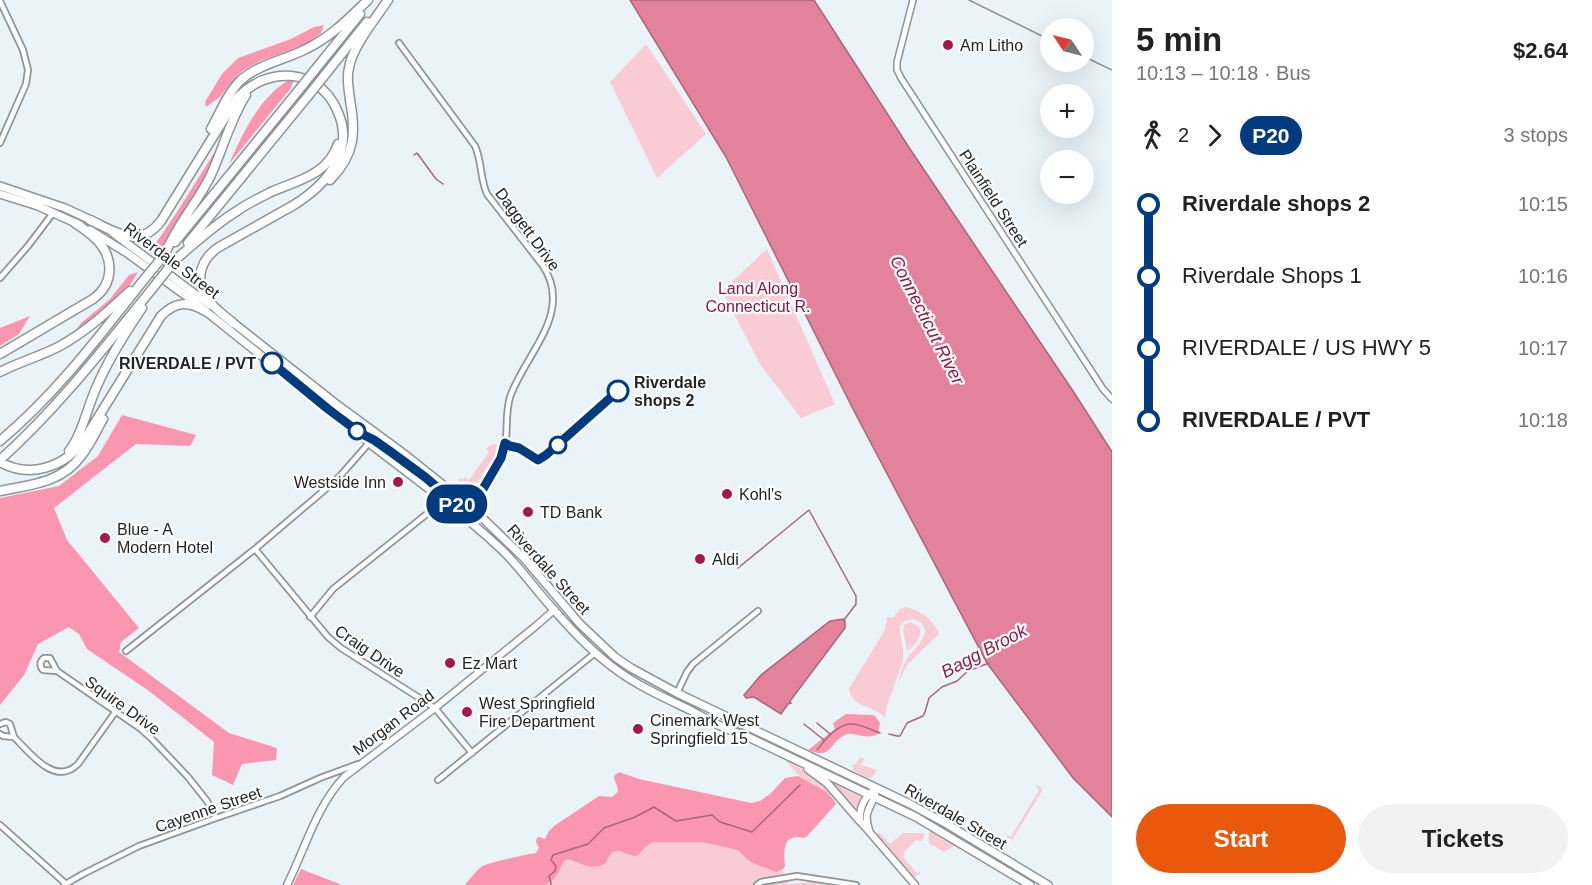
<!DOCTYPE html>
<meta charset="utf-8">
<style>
:root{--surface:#fff;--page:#f2f2f2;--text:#222;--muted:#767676;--accent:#ea580c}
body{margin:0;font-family:Helvetica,sans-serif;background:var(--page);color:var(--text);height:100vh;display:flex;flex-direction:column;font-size:22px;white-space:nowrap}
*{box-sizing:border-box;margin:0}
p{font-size:20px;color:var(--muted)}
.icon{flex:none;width:33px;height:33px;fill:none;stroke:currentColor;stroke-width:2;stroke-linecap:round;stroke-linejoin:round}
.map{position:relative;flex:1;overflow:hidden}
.side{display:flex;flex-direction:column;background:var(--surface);width:480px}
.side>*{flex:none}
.badge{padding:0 12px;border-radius:20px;font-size:21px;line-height:39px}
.needle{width:39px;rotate:305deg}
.fabs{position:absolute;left:1040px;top:18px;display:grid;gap:12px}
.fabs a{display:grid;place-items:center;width:54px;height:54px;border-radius:50%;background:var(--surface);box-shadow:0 6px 24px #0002;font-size:30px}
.map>.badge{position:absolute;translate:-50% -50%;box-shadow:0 0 0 3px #fff}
.legs{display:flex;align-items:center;gap:9px;height:66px;padding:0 24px;font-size:20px}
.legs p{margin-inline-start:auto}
.head{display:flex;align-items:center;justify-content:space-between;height:102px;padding:0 24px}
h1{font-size:33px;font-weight:700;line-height:45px}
.action{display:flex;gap:12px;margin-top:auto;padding:12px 24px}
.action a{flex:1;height:69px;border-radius:36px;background:var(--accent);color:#fff;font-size:24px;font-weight:700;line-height:69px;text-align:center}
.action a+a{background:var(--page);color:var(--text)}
ul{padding:0 24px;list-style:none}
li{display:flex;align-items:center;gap:21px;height:72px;font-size:22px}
li i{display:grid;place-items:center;width:9px;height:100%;margin:0 8px;background:currentColor}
li i::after{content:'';width:15px;height:15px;margin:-8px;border:4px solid;border-radius:50%;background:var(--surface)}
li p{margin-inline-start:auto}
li:first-child i{background:linear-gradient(#0000 50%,currentColor 0)}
li:last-child i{background:linear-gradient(currentColor 50%,#0000 0)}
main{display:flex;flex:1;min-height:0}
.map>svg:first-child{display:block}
.green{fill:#f8cbd5}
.forest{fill:#fa96af}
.water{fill:#e3829b;stroke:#a96678;stroke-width:1.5}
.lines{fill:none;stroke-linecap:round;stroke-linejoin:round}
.stream{stroke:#a96678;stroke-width:1.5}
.minor-casing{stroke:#8d9598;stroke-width:8}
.tertiary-casing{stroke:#8d9598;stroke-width:8}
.secondary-casing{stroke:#8d9598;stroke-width:9}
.primary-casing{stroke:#8d9598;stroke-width:10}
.motorway-casing{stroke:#8d9598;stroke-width:11}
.minor{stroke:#fff;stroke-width:4.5}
.tertiary{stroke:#fff;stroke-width:5}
.secondary{stroke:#fff;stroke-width:6}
.primary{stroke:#fff;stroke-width:7}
.motorway{stroke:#fff;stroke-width:8}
.rail{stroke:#8c9295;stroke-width:1.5}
.motorway-bridge-casing{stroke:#8d9598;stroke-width:11;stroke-linecap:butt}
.motorway-bridge{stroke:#fff;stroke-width:8}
.line-1-casing{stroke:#fff;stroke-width:14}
.line-1{stroke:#003b80;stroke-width:9}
.poi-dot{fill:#a71551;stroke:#fefefe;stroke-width:2}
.stop-1-dot{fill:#fff;stroke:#003b80;stroke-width:3}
.labels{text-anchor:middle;stroke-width:4.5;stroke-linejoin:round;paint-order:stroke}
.poi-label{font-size:16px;fill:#222526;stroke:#fefefe;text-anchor:start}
.street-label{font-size:16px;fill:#222526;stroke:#fefefe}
.park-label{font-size:16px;fill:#891443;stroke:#fefefe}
.stop-label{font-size:16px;font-weight:bold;fill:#222526;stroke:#fefefe;text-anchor:end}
.water-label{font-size:18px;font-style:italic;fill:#8f1c47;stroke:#fefefe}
</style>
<main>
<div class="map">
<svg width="1112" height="885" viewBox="0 0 1112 885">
<rect width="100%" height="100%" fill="#eaf3f7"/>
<!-- green -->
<path class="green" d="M646 44 706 134 657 178 610 82Z
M767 249 835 404 801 418 760 364 722 291Z
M494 444 498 445V451L477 483 468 490 455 486 460 478 463 480 465 477 469 480 489 452 486 449 490 445Z
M905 607C921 610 933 619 939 634L907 665 898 683C900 675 902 667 906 660 914 648 940 628 913 619L905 621 900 626V633L903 648V660L886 709 885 718C875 705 851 708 849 689L885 630 887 617 893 618 900 609Z
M910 622 919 627C924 637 914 645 907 651L903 630 904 625Z
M860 757 864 759 861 765 877 770 872 778H867L853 770 852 765 856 764Z
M786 761 789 762 812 775 833 793 830 795C821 787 810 784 800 776 795 772 791 766 786 761Z
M828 780 862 797 858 811 852 808Z
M1037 785 1042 788V791L1012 840 1007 837V835L1011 837 1039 790 1036 787Z
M930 831 954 845V846L944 852 929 843V833Z
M702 832 779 865 789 884 811 882 824 885H498L521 865Z
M876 833H880L890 844 903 833H924V838L921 841 916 840 903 853 905 854 903 857 916 872 918 873 920 871V874L914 877Z"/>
<!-- forest -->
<path class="forest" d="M324 25 321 33 309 43 260 61 242 71 229 85 221 96 206 107 205 102 222 74 238 58 291 39 314 27Z
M289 80H294L291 88 229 164C242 135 260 96 289 80Z
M219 145 205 180 173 233 155 256 148 251 156 243 177 212Z
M138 272C125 297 100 316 76 330L81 323 110 299 129 275Z
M30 316 19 334 0 346V328Z
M122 415 196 435 190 446 136 444 54 508 67 540 139 628 121 642 119 652 229 733 277 748 276 760 242 764 233 785 212 775 214 742 149 691 87 649 79 634 69 627 38 644 24 675 0 705V498L59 486 98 456Z
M846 714 872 715 875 716 880 723 878 734C864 741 854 730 845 735 828 743 833 760 808 750L835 729 833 723Z
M619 772 639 779 751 803 760 801 770 794 785 778 798 776C803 778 807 781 812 784 822 789 831 793 836 804 832 808 809 835 806 837 801 839 802 837 796 837 782 838 784 856 785 866L783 869 776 872 753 863 746 858 738 850 702 842H653L645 847 637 856C622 855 614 841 606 863 588 874 574 856 565 860 561 863 560 872 556 876 553 880 549 882 545 885H465C470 879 475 872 481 867 486 863 528 854 536 853L539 848 536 842 537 838 539 837 545 839 549 831 554 826 599 796 612 797 618 792C618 786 614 781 614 776Z
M301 869 342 885H293Z"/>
<!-- water -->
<path class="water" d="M630 0H814L910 149 1073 391 1112 452V817L1073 778 987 663 854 411 726 157Z
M843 619 845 621V628L790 701 791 703 788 704 781 714 754 697 746 698 744 695 761 675 830 621Z"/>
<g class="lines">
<!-- stream -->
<path class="stream" d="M414 155 417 153 436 179 443 184
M738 568 809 510 856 596V604L844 620
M817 723 830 734
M804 724 824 740
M889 734 897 736H900L907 723 923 716 925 712 929 698 942 687 957 681 968 671 989 663
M817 750C825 740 838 723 852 724 861 724 871 730 880 733
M551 885V883L549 876 555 871 556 866 551 860 553 855 588 844 604 828 635 817 654 807 676 821 712 815 720 822 752 832 800 785"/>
<defs>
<path id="minor" d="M0 1 23 50 28 70 26 84 0 143
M399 43 475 146C482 161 480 179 487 194L543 266C574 313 525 354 510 397 505 414 508 430 505 447 502 460 494 469 488 480 482 489 478 499 472 508
M0 278 28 246 53 213
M452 491C468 495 473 492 486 483
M255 549 328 637 341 648 435 708 472 753
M310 617 333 589 443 501
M126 651 255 549 321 493 340 476 369 443
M57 671 50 658H44C40 661 39 666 43 670L57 671 141 729 151 738 188 777 207 801 216 818
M677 693 687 672 693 664 758 611
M0 724 6 722 10 724 14 737 3 736 0 734
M14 737C30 753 55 787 78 764L116 711
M438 780 595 653
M0 825 66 884
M64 885 83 874 139 846 216 818 280 796 320 778 358 764
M757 885 761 882 797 876 856 885"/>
<path id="tertiary" d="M913 0 897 62V70L901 78 1103 389 1112 399"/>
<path id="secondary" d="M876 788C865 797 859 806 860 821L915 885
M869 830C863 811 870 811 875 794
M287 885C305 849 316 807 344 777L435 708 537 625 554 610"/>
<path id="primary" d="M0 186 65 208 93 221
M0 194 38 206 80 225
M90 230 127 253 193 301 328 409 360 433 369 443C413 477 460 511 501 549 521 568 536 591 555 611 574 633 594 654 618 671 640 687 665 698 690 710 707 719 725 730 744 735L916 817 1030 885
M113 233 210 305
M231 321 335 403 403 453 472 508 524 558 580 624 615 657 631 668 677 693 910 804 945 823 1048 885
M365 435 374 440 425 477 458 505 465 508H471
M808 769 827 783 860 821"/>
<path id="motorway" d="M314 71 360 14
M324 76 367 22
M211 129C220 113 227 94 240 81 258 64 285 60 306 49 331 37 349 18 368 0
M330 180C355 155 356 133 350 100 349 89 346 79 349 68 352 47 376 18 388 0
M90 220C116 232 139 250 161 221L237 98C267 66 318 67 337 110 343 123 345 137 341 150 334 176 311 195 289 208
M175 242 298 91
M188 243 308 96
M165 254C176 226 197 203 210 177 222 152 231 117 246 95
M175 260C195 243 214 225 237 211 248 203 261 197 273 191 300 180 328 174 338 144
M233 323C224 315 212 307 206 297 194 278 202 258 219 247L292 206
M0 354 93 299C114 284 114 259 98 241 91 234 83 228 75 223
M0 372C19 362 41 356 60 346 87 331 107 312 130 291
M0 441C55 395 98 338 142 282
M69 451C82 435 88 405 97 386 109 358 125 333 142 308
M0 460C57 409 104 348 152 289
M0 462C30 479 65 467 84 440L161 316C176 301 188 301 205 311
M0 491C29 485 62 483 81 456 90 445 96 431 103 419"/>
</defs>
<!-- minor casing -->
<use href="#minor" class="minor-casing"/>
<!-- tertiary casing -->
<use href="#tertiary" class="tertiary-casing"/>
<!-- secondary casing -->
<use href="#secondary" class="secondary-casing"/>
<!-- primary casing -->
<use href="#primary" class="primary-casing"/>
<!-- motorway casing -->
<use href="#motorway" class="motorway-casing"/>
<!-- minor -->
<use href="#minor" class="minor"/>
<!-- tertiary -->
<use href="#tertiary" class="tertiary"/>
<!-- secondary -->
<use href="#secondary" class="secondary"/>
<!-- primary -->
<use href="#primary" class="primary"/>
<!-- motorway -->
<use href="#motorway" class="motorway"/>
<!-- rail -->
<path class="rail" d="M969 0 1050 40
M1083 56 1112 70"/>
<defs>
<path id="motorway-bridge" d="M298 91 314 71
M308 96 324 76
M142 282 165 254
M152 289 175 260"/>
</defs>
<!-- motorway-bridge casing -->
<use href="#motorway-bridge" class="motorway-bridge-casing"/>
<!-- motorway-bridge -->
<use href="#motorway-bridge" class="motorway-bridge"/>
</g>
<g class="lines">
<defs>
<path id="line-1" d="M272 363 328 409 360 433 374 440 391 452 425 477 458 505 465 508H472L476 501 501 458 505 443 510 446 519 448 538 460 546 455 618 391"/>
</defs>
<!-- line-1 casing -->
<use href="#line-1" class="line-1-casing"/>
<!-- line-1 -->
<use href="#line-1" class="line-1"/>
</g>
<!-- markers -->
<g class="poi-dot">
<circle cx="948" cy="45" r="6"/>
<circle cx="398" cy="482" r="6"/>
<circle cx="727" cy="494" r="6"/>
<circle cx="528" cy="512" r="6"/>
<circle cx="105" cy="538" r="6"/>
<circle cx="700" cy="559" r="6"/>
<circle cx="450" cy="663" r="6"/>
<circle cx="467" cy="712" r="6"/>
<circle cx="638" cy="729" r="6"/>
</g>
<g class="stop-1-dot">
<circle cx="272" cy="363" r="10"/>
<circle cx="618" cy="391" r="10"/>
<circle cx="357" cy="431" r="8"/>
<circle cx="558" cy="445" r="8"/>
</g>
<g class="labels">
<!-- poi labels -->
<g class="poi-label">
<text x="960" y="51">Am Litho</text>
<text x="386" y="488" text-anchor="end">Westside Inn</text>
<text x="739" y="500">Kohl's</text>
<text x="540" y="518">TD Bank</text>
<text x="117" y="535">Blue - A<tspan x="117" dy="18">Modern Hotel</tspan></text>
<text x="712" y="565">Aldi</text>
<text x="462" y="669">Ez Mart</text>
<text x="479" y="709">West Springfield<tspan x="479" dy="18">Fire Department</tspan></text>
<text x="650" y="726">Cinemark West<tspan x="650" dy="18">Springfield 15</tspan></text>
</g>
<!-- street labels -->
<g class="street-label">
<text transform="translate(994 198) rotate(57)" y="6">Plainfield Street</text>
<text transform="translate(528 229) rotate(54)" y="6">Daggett Drive</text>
<text transform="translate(172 260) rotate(37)" y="6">Riverdale Street</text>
<text transform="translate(549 569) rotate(48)" y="6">Riverdale Street</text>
<text transform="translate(370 651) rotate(34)" y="6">Craig Drive</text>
<text transform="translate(123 705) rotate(36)" y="6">Squire Drive</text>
<text transform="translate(393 722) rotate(-37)" y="6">Morgan Road</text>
<text transform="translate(208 809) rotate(-19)" y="6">Cayenne Street</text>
<text transform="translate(956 816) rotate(30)" y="6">Riverdale Street</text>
</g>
<!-- park labels -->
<g class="park-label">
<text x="758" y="294">Land Along<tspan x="758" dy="18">Connecticut R.</tspan></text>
</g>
<!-- stop labels -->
<g class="stop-label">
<text x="256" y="369">RIVERDALE / PVT</text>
<text x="634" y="388" text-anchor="start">Riverdale<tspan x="634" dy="18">shops 2</tspan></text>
</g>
<!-- water labels -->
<g class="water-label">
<text transform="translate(927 320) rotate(63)" y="6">Connecticut River</text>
<text transform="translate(984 651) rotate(-28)" y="6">Bagg Brook</text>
</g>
</g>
</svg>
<div class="fabs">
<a><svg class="needle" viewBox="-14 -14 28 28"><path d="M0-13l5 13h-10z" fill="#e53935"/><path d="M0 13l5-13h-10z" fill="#767676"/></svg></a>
<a>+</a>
<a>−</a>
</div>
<b class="badge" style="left:457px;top:504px;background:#003b80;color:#fff">P20</b>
</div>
<section class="side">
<div class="head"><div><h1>5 min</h1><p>10:13 – 10:18 · Bus</p></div><b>$2.64</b></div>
<div class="legs"><svg class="icon" aria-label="walk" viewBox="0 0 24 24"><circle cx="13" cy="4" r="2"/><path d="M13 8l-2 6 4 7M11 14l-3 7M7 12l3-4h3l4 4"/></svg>2<svg class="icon" aria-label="forward" viewBox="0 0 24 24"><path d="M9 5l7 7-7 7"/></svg><b class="badge" style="background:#003b80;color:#fff">P20</b><p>3 stops</p></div>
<ul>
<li><i style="color:#003b80"></i><b>Riverdale shops 2</b><p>10:15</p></li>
<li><i style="color:#003b80"></i><span>Riverdale Shops 1</span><p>10:16</p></li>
<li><i style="color:#003b80"></i><span>RIVERDALE / US HWY 5</span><p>10:17</p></li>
<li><i style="color:#003b80"></i><b>RIVERDALE / PVT</b><p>10:18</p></li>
</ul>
<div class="action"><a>Start</a><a>Tickets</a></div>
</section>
</main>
